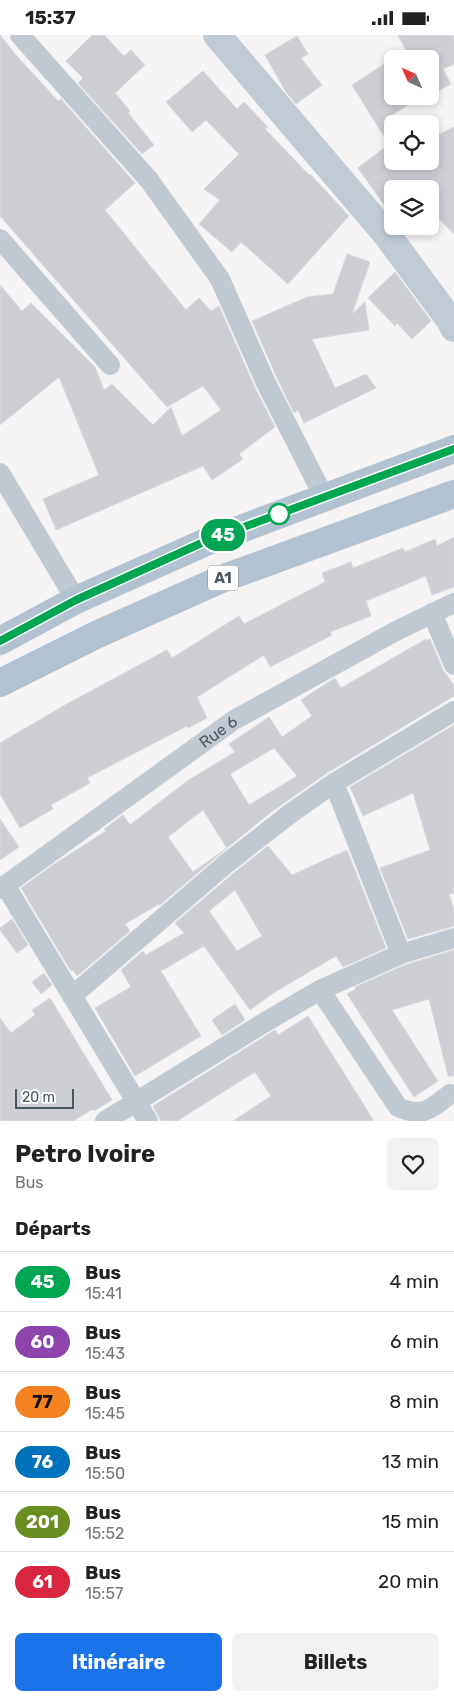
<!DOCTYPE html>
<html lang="fr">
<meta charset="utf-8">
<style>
:root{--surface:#fff;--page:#f2f2f2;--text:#222;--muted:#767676;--line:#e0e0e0;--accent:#1a73e8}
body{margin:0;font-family:Rubik,sans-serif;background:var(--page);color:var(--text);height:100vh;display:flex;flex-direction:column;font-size:19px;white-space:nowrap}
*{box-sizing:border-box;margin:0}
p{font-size:16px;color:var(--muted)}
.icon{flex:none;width:28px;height:28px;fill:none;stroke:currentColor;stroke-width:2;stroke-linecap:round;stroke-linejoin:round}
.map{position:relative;height:1086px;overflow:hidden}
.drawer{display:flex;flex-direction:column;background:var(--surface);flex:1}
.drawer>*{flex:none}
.badge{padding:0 10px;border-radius:16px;font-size:18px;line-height:32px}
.needle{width:32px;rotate:315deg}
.fabs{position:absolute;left:384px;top:15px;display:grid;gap:10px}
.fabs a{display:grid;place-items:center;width:55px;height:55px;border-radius:8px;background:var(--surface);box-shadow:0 2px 8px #0003;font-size:25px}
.scale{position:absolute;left:15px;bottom:12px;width:59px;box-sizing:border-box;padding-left:5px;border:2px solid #4a5661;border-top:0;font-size:14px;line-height:18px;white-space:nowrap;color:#4a5661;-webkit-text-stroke:4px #fff;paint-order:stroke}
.map>.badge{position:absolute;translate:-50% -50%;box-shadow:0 0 0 2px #fff}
h2{padding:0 15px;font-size:19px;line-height:45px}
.round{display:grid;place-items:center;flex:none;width:52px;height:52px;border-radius:8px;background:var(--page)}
.summary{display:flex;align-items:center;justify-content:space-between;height:85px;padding:0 15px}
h1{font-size:24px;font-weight:700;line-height:38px}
.primary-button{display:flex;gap:10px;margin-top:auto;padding:10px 15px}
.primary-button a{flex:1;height:58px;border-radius:8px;background:var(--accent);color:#fff;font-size:20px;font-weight:700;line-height:58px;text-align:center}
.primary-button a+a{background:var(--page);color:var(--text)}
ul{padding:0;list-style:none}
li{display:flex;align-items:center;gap:15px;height:60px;padding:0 15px;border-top:1px solid var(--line)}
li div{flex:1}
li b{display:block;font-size:19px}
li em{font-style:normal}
li .badge{min-width:55px;font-weight:700;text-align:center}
.status{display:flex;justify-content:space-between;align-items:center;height:35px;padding:0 25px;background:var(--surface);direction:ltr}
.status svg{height:14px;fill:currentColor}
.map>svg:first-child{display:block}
.building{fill:#cdcfd5;stroke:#d7d9de;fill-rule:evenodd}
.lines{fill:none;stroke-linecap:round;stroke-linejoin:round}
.street{stroke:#c1cad2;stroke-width:20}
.secondary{stroke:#c1cbd6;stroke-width:28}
.primary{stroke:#b3c2d1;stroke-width:28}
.line-casing{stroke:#fff;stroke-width:11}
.line{stroke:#00a651;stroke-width:8}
.stop-dot{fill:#fff;stroke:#00a651;stroke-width:2.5}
.labels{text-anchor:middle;stroke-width:4;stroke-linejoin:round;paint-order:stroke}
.shield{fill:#fff;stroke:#808990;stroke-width:1}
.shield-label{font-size:15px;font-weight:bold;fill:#4a5661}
.street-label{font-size:16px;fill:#4a5661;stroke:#fff}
</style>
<div class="status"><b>15:37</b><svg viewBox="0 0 49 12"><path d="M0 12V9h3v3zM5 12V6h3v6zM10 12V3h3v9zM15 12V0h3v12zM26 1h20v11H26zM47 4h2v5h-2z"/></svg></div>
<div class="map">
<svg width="454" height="1086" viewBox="0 0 454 1086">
<rect width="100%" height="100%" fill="#f5f3f3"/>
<!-- building -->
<path class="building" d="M0 0 16 20 58 66 61 64 135 148 105 175 186 275 199 263 211 276 219 271 255 353 275 392 239 419 243 424 212 445 203 431 56 495 43 464 99 440 59 342 0 390V250L22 276 31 268 95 332 104 355 112 349 153 390 171 372 182 401 221 375 203 351 167 372 0 181Z
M92 0H104L124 21 131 15 145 30 115 58 130 76 128 78 154 110 142 119 78 48 83 43 66 26Z
M398 0H454V29L443 34 451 49 430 60V24H410Z
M297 1 308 19 301 23 322 50 296 69 286 57 265 20Z
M392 24V61H422L392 80V126H430V104L454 92V199L430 175V154H392V181L358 133 384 113 387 106 352 50Z
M203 36 237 74 244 67 268 92 265 94 309 140 310 139 349 181 288 249 241 207 232 217 199 189 220 165 204 154 239 119 206 85 192 97 166 67Z
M347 219 370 227 352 279 365 267 369 295 312 304 335 353 366 339 376 353 304 388 298 375 294 378 277 343 252 286 307 262 333 259Z
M395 237 431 286 412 304 397 288 395 291 368 263Z
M454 502V552L432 560 426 541 366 566 371 581 330 597 332 600 270 632 264 620 197 662 207 683 188 693 187 691 87 743 90 748 51 770 53 774 20 793 0 759V708L65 670 167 615 172 623 239 581 244 589 325 547 322 538 351 527 353 533 403 513 405 517 435 504 437 511Z
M426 604 427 606 430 604 443 635 454 650V661L327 738 270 778 227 813 203 775 168 802 193 837 227 813 160 870 159 869 125 889 130 896 77 941 73 935 71 936 21 853 53 830 106 796 104 794 123 780 130 790 187 746 235 717 229 709 269 682 282 702 312 681 301 665 327 648 335 643 341 653ZM274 713 297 741 249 770 230 739Z
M454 690V858L449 859 454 875V891L408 904 380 833 430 815 413 758 363 781 350 752Z
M0 784 19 812 0 825Z
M268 811 292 840 347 815 386 913 343 932 336 921 275 957 250 975 204 911 161 936 201 1001 135 1041 95 973 131 952 121 935 143 916 146 920 184 898 175 888 235 837ZM235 855 262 901 237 916 209 876Z
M12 884 28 910 17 918 0 895V893Z
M454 915V1041H448L429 964 392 975 438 1046 414 1062 347 959 356 954 355 952 405 930Z
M44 938 52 950 41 959 32 947Z
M50 963 112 1065 94 1076 93 1074 73 1086H0V983L11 998 35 980 32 975Z
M235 969 245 985 222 1000 212 985Z
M308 981 374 1086H233L271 1061 255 1037 177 1086H161L153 1071 275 995 278 1000Z"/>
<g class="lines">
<!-- street -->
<g class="street">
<path d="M20 0 149 145 220 244 266 348 324 462"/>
<path d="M0 204 110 330"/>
<path d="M0 438 76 565"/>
<path d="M432 578 454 630"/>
<path d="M5 850 148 1086"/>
<path id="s1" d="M0 854 234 685 396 596 454 568"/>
<path d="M401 919 334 748 454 676"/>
<path d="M320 955 398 1072C422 1083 431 1074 450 1059"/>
<path d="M72 961 227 828 291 778 334 748"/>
<path d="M105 1086 262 989 320 955 401 919 454 903"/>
</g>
<!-- secondary -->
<path class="secondary" d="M217 0 387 200 450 285 454 293"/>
<!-- primary -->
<path class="primary" d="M0 606 76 565 206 507 454 414
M0 648 98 599 224 543 454 459"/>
</g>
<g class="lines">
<defs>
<path id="line" d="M0 606 76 565 206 506 454 414"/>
</defs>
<!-- line casing -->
<use href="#line" class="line-casing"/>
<!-- line -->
<use href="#line" class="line"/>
</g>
<!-- markers -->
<circle class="stop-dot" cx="279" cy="479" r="10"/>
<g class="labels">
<!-- shield labels -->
<rect class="shield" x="208" y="530.5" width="30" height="25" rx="4"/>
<g class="shield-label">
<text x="223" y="548">A1</text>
</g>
<!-- street labels -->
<g class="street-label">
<text dy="6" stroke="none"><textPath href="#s1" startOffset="269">Rue 6</textPath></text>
</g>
</g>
</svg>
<div class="fabs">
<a><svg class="needle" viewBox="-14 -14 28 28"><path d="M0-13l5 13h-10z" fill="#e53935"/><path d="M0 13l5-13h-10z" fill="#767676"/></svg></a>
<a><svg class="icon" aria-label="locate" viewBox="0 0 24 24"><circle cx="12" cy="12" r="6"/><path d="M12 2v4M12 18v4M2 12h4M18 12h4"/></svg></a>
<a><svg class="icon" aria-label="layers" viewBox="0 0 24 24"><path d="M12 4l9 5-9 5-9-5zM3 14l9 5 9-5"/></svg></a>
</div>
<div class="scale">20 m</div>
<b class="badge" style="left:223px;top:500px;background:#00a651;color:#fff">45</b>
</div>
<section class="drawer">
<div class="summary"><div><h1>Petro Ivoire</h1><p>Bus</p></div><a class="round"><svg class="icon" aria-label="heart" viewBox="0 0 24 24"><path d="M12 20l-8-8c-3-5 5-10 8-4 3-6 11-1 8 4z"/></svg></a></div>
<h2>Départs</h2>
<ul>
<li><span class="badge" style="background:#00a651;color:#fff">45</span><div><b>Bus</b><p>15:41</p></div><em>4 min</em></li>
<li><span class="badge" style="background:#8e44ad;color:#fff">60</span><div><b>Bus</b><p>15:43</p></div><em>6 min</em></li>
<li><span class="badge" style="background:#f58220;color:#111">77</span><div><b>Bus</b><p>15:45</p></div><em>8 min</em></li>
<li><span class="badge" style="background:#0072bc;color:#fff">76</span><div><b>Bus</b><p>15:50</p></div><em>13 min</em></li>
<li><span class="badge" style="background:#6b8e23;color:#fff">201</span><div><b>Bus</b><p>15:52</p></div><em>15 min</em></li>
<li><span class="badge" style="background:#d7263d;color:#fff">61</span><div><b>Bus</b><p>15:57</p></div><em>20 min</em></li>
</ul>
<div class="primary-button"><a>Itinéraire</a><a>Billets</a></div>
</section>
